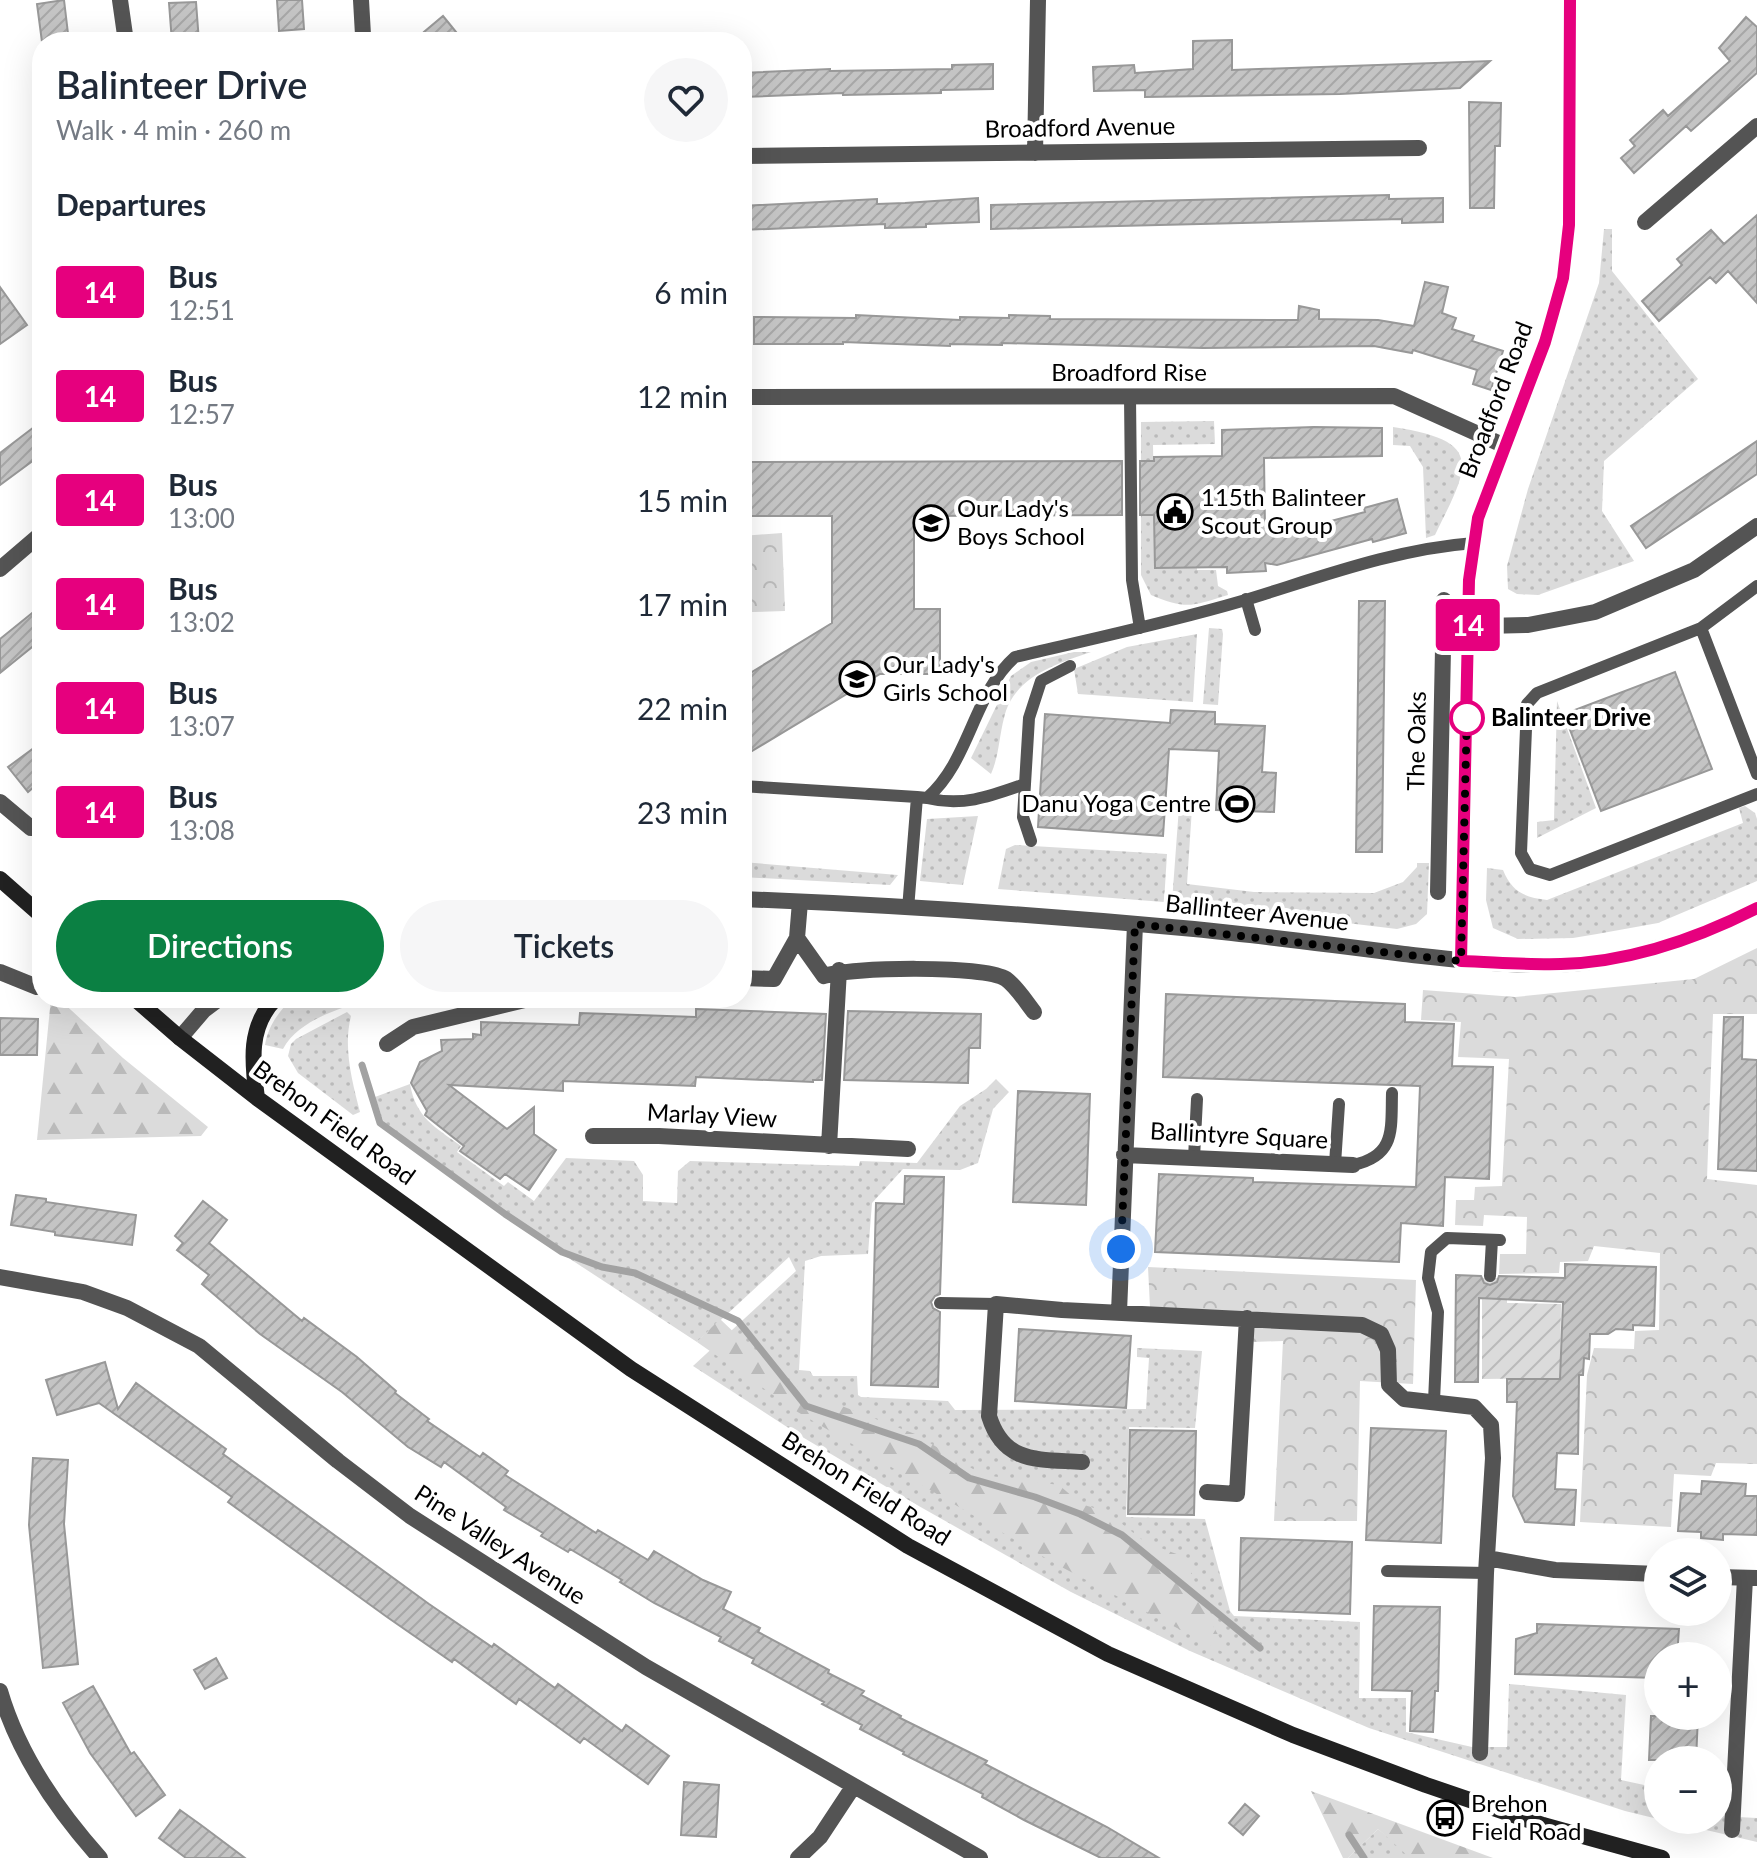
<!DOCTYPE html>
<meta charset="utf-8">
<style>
:root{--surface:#fff;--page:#f6f6f7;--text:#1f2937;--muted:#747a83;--accent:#0b8043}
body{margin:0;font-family:Lato,sans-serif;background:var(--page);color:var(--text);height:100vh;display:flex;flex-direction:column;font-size:30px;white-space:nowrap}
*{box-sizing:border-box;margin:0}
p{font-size:26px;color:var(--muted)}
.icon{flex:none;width:44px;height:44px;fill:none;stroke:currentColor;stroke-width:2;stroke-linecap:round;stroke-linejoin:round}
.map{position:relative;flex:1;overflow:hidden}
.drawer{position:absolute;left:32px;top:32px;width:720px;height:976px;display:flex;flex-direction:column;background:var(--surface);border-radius:32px;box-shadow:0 8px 32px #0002}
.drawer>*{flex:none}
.badge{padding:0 16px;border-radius:6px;font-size:28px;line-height:52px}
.controls{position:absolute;left:1644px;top:1538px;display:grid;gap:16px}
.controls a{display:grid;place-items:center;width:88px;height:88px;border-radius:50%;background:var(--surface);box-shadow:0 8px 32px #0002;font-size:40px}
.you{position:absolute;width:40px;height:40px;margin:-20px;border:6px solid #fff;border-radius:50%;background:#1a73e8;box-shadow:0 0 0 12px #1a73e833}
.map>.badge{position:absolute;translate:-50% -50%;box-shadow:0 0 0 4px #fff}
h2{padding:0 24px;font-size:30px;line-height:72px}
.round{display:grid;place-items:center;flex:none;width:84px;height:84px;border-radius:42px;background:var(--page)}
.head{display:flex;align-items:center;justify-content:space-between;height:136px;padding:0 24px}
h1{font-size:38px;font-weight:600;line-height:60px}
.button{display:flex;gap:16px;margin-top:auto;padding:16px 24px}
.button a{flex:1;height:92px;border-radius:48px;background:var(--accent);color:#fff;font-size:32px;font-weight:600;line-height:92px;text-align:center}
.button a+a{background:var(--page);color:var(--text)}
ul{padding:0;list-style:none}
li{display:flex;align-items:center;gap:24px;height:104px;padding:0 24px}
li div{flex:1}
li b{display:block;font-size:30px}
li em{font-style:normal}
li .badge{min-width:88px;font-weight:700;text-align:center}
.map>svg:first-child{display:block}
.grass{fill:url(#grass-dots)}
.forest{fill:url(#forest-firs)}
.park{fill:url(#park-crowns)}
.garden{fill:url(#garden-furrows)}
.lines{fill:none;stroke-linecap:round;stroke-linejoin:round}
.stream{stroke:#a2a2a2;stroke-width:7}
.building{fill:url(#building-hatch);stroke:#989898;stroke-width:2}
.service{stroke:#545454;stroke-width:12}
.minor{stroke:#545454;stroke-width:16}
.tertiary{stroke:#545454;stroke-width:16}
.secondary{stroke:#212121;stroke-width:16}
.line-casing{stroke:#fff;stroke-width:18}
.line{stroke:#e6007e;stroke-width:12}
.walk{stroke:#000;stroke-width:8;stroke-dasharray:0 14.4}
.stop-dot{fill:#fff;stroke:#e6007e;stroke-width:4}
.labels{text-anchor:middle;stroke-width:8;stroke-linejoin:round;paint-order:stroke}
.street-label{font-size:24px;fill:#000;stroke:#fff}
.poi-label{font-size:24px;fill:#000;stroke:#fff;text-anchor:start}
.stop-label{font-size:24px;font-weight:bold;fill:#000;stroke:#fff;text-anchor:start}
</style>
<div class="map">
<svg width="1757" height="1858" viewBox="0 0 1757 1858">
<defs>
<pattern id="grass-dots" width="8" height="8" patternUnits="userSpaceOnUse" patternTransform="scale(2)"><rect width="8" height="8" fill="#dbdbdb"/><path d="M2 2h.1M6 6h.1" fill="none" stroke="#bababa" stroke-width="1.8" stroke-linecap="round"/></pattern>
<pattern id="forest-firs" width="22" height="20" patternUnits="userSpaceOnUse" patternTransform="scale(2)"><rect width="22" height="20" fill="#dbdbdb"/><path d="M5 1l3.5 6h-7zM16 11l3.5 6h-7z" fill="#bababa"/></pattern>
<pattern id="park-crowns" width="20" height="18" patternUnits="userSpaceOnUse" patternTransform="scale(2)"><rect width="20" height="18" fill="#dbdbdb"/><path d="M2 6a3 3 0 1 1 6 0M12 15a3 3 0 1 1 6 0" fill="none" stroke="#bababa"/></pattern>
<pattern id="garden-furrows" width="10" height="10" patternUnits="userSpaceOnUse" patternTransform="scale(2)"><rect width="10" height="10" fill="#dbdbdb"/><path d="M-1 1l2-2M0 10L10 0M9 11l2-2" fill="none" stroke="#bababa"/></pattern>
<pattern id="building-hatch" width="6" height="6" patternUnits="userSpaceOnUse" patternTransform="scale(2)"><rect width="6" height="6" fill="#c4c4c4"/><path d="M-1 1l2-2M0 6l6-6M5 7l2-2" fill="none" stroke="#a7a7a7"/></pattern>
</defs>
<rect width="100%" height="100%" fill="#fff"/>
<!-- grass -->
<path class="grass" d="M1604 229H1612V271L1698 379 1604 461 1602 511 1634 561 1538 595 1517 594 1508 589 1507 566 1528 489 1599 283Z
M1214 421 1215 444 1153 445 1155 564 1197 565V570H1216L1218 586 1227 591 1228 595C1192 606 1187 610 1151 595L1141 575V422Z
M1393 427C1487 441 1468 467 1435 535L1426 538 1423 467 1410 446 1393 445Z
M1209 628 1222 629 1223 634 1218 705 1203 704Z
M1197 634 1193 702 1078 694 1074 669 1127 647Z
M1074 652H1091C1056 664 1013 677 1004 718 999 737 999 756 991 774L971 758 1011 676 1031 662Z
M1557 701 1596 808 1537 838V822L1554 820Z
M1745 806 1755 813 1757 819V881L1658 923 1597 934 1573 938 1518 939 1493 928 1486 900 1487 868 1503 870C1512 892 1524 897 1547 900L1743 823 1739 808Z
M1179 807 1192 808 1187 884 1254 892 1374 893 1403 882 1417 867V863H1429L1427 914 1416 924 1397 929 1172 902Z
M978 816 963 885 920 881 927 819Z
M1015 845 1167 854 1164 902 998 889 1006 849Z
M742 862 898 875 890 885 742 877Z
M293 998H372C342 1008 299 1019 283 1049L265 1045C268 1026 279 1011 293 998Z
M347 1012 351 1016C343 1047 352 1081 360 1112L353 1115 298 1073 288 1056 291 1044 296 1039Z
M996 1079 1009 1092 993 1109 978 1163 960 1170 903 1169 872 1203 868 1254 821 1256 805 1261 799 1370 810 1371 813 1376H857L858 1395 861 1397 948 1401 955 1410 1146 1409 1149 1358 1137 1357V1348L1202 1351 1195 1428 1129 1427 1126 1517 1205 1519 1230 1611 1234 1616 1360 1622 1359 1698H1406V1732L1472 1747H1507L1509 1684 1626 1695 1621 1780 1658 1788V1819L1625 1811 1369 1728 1190 1651 1071 1592 917 1505 804 1438 693 1366 796 1271 789 1257 697 1342 512 1221 386 1129 375 1097 410 1084C416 1118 435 1127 461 1146L457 1152 504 1186 508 1182 534 1201 566 1158 634 1161 643 1175V1201L677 1203 678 1171 690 1161 859 1166 860 1161 917 1163 960 1106 986 1089Z
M1718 1816 1757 1818V1842L1664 1820H1718Z
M1378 1829 1414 1858H1348Z"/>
<!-- forest -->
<path class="forest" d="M51 998H58L123 1058 208 1127 201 1136 37 1140Z
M720 1319 765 1362 805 1392 915 1434 983 1475 1059 1485 1081 1504 1107 1512 1145 1542 1187 1558 1203 1608 1230 1656 1054 1563 796 1411 697 1342Z
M1311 1791 1493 1858H1410L1378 1829 1348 1858H1343Z"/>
<!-- park -->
<path class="park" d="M782 533 785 611 752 612 749 559H742V536Z
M1757 948V1014H1713L1707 1179 1757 1185V1464L1716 1463 1711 1476 1674 1474 1671 1527 1580 1522 1587 1375 1594 1348 1634 1349 1635 1331 1659 1330 1660 1253 1594 1246 1588 1261 1560 1262 1559 1273 1499 1274 1500 1254H1526L1527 1217 1484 1215 1483 1226 1455 1225 1456 1200H1474L1475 1187 1502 1186 1509 1059 1458 1057 1461 1022 1421 1020 1423 990 1515 997 1694 979Z
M1148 1267 1416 1280 1413 1384 1360 1381 1357 1521H1274L1283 1341 1252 1342V1313L1150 1307Z"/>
<!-- garden -->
<path class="garden" d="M1482 1278H1507V1303L1561 1304 1560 1378 1482 1379Z"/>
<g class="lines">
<!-- stream -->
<path class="stream" d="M362 1065 380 1123 505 1214 562 1252 602 1267 635 1273 738 1321 806 1406 919 1444 969 1478 1035 1497 1080 1514 1122 1535 1260 1648
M1349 1835 1364 1858"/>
</g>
<!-- building -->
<path class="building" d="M64 0 69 42H42L37 4Z
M277 0H302L304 29 279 31Z
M196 2 199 42H172L169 3Z
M443 16 452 27 464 42H432L424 32Z
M1746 17 1757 27V73L1691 131 1686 126 1634 173 1621 158 1635 146 1630 140 1663 110 1668 116 1730 61 1719 48Z
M1232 40V70L1490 61 1460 88 1340 94 1145 97V90L1094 91 1093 67 1134 65 1135 73 1193 69V41Z
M993 64V89L941 90V93L843 95V93L742 97V73L830 69V71L952 69V65Z
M1469 102 1501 103 1500 146H1495L1494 208H1470Z
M1389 195V199L1443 198V222L1402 223V219L991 229V205Z
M978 198 979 222 926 224V227L885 228V224L742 230V206L877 199V204L905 203Z
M1757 215V303L1728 271 1716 283 1710 277 1659 321 1642 301 1682 265 1677 259 1711 230 1724 244Z
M1425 282 1448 287 1442 313 1456 318 1452 329 1474 336 1472 341 1503 351 1491 390 1473 384 1477 370 1413 350 1412 353 1374 346 1203 348 1002 343V345L950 344V346L843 342V344H754V317L856 318V315L960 320V317L1009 318V315L1050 316V319L1298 320 1299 306 1319 310V319L1378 320 1414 326Z
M0 287 27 325 0 344Z
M42 421V454L0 485V453Z
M1314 427 1382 428V456L1264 458 1265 528 1282 534 1365 512 1364 508 1397 499 1406 533 1373 542 1372 539 1277 565 1265 563 1266 571 1227 573V567L1155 568 1154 515H1140V461H1154V457L1222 456V430Z
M1757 441V474L1646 548 1631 526Z
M1122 461V515L914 516V609H940V674H880L742 757V678L832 623V516H742V462Z
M1359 601H1385L1382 852H1356Z
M42 605V639L0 673V639Z
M1675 672 1712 769 1601 811 1564 714Z
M1171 710 1215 712V724L1265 726 1262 772 1276 773 1274 812 1216 810 1219 751 1169 749 1163 836 1038 827 1045 714 1170 723Z
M42 742V780L28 792 8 767Z
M1166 994 1405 1004V1022L1454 1024 1452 1066 1493 1067 1489 1179 1445 1177 1443 1226 1401 1223 1399 1262 1155 1252 1159 1174 1253 1178V1182L1416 1187 1420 1086 1163 1077Z
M696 1009 826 1014 822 1080H813V1082L696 1077 695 1086 563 1081V1091L449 1085 507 1129 534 1107V1134L556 1150 529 1190 505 1174 500 1179 460 1151 464 1146 425 1115 427 1111 411 1083 420 1062 442 1051 441 1040 473 1039V1034L481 1035V1022L579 1025 580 1013 696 1017Z
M848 1011 981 1014 980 1048H969L968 1083 844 1080Z
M1724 1017H1743L1742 1059 1757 1060V1171L1718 1169Z
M0 1018 38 1019 37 1055H0Z
M1018 1091 1090 1094 1086 1205 1013 1202Z
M905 1176 944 1177 940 1294 935 1296 931 1302 933 1308 940 1312 938 1387 871 1385 876 1203 904 1204Z
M16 1195 46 1199V1202L136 1215 132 1245 55 1235V1232L11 1225Z
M203 1201 227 1220 209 1243 302 1321 304 1318 357 1357 396 1391 395 1393 429 1419 427 1421 480 1457 483 1453 508 1471 505 1475 596 1533 598 1530 648 1560 654 1551 703 1580 731 1592 723 1609 760 1628 758 1632 829 1670 828 1673 864 1691 861 1695 901 1716 900 1718 987 1761 985 1764 1107 1827 1159 1858H1101L1024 1820 982 1797 983 1794 903 1754 904 1752 860 1729 862 1725 822 1704 824 1702 752 1663 754 1659 719 1641 721 1637 654 1603 620 1582 622 1580 570 1549 568 1552 541 1536 543 1533 504 1510 506 1507 444 1462 441 1467 408 1447 342 1392 260 1334 202 1284 209 1275 177 1250 183 1243 175 1236Z
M1565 1264 1656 1267 1654 1326 1633 1325V1330L1616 1329 1608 1334H1590L1589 1359 1584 1358 1583 1375H1579L1578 1454 1557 1453 1555 1489 1576 1490 1574 1525 1525 1522 1513 1496 1517 1402H1507V1379H1560L1563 1302 1479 1298 1478 1382H1455L1456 1275 1481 1276 1484 1283 1490 1285 1497 1282 1499 1276 1565 1278Z
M1019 1329 1131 1336 1126 1408 1015 1401Z
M105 1362 118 1409 136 1383 226 1449 223 1454 429 1604 492 1647 494 1644 555 1688 558 1684 622 1731 626 1725 669 1756 648 1784 584 1738 580 1743 519 1699 516 1704 454 1659 452 1662 387 1617 228 1502 232 1497 99 1403 57 1415 46 1380Z
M1371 1428 1446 1431 1441 1543 1366 1540Z
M1130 1430 1196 1431 1194 1515 1128 1514Z
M33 1458 68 1460 64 1524 78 1664 43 1668 29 1525Z
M1702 1481 1746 1484 1745 1496H1757V1535L1723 1534V1540L1701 1538V1532L1678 1531 1681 1493 1701 1494Z
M1241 1538 1352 1542 1350 1614 1239 1610Z
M1374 1606 1440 1607 1438 1691H1435L1433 1732 1410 1731 1412 1691 1372 1690Z
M1537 1624 1679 1629 1677 1656H1658V1678L1515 1674 1516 1639 1537 1633Z
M216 1658 227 1678 205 1689 194 1670Z
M93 1686 131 1754 134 1752 165 1795 136 1816 90 1753 63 1703Z
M1651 1716H1698L1696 1760H1649Z
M684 1782 719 1785 716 1837 681 1835Z
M1245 1804 1259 1816 1243 1835 1229 1823Z
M180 1810 201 1825 245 1858H186L159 1838Z"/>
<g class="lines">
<!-- service -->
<path class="service" d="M1130 397 1132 580 1140 628
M1757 586 1701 628 1537 693 1527 704 1521 853 1530 869 1550 875 1757 794
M1246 599 1255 630
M1701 628 1757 774
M1025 784 1023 817 1031 841
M742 786 917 797 908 909
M917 797 927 798C970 761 973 694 1015 657 1091 639 1167 623 1242 601 1318 578 1394 549 1474 543
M927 798C963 807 991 796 1025 784L1029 718 1041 681 1070 666
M1194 1158 1197 1099
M1335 1164 1339 1104
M1353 1165C1396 1156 1391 1129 1392 1093
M1490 1276 1492 1240
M940 1303 996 1304
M1434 1401 1438 1312 1428 1278 1431 1252 1447 1238 1500 1240
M1387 1571 1486 1573"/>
<!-- minor -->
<path class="minor" d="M120 0 126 42
M361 0 363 35 366 42
M1035 153 1038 0
M742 156 1419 148
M1645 222 1757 126
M742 397 1394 396 1505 446
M0 569 42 533
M1443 627 1528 625 1595 612 1694 570 1757 526
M0 802 31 828H42
M1438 892 1444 600
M797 938 800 902
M0 972 37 987
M742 978 774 979 797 938 824 976C849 967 985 965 1006 979 1017 987 1026 1002 1034 1012
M387 1044 413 1027 533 998
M593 1136H659L908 1149
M829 1146 839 970
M1124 1155 1353 1165
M0 1277 83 1292 127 1308 199 1346 338 1461 410 1516 646 1667 980 1858
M1119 1312 1135 924
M1082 1462C1040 1459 1004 1465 989 1416L996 1304 1062 1310 1362 1325 1381 1334 1388 1350 1389 1385 1404 1399 1474 1407 1491 1425 1493 1458 1486 1573 1480 1753
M1207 1492 1237 1494 1247 1318
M1487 1558 1555 1570 1658 1574
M1718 1577 1757 1578
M0 1691C18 1753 57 1810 100 1858
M1732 1830 1745 1578
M798 1858 820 1837 853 1787"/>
<!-- tertiary -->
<path class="tertiary" d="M742 899C893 905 1044 915 1194 929 1264 936 1334 945 1404 954 1467 961 1534 970 1597 961 1653 953 1706 934 1757 908
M1461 961 1469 580 1478 518 1545 342 1563 278 1569 225 1570 0
M180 1038 204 1010 220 998"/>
<!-- secondary -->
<path class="secondary" d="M0 879 42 916
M134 998 180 1038 257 1098 631 1369 908 1546 1108 1654 1293 1735 1426 1785 1543 1825 1662 1858
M257 1098C252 1062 248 1026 276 998"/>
</g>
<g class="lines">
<defs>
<path id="line" d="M1570 0 1569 225 1563 278 1545 342 1478 518 1469 580 1461 961C1494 962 1528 965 1561 964 1630 962 1696 939 1757 908"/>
</defs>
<!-- line casing -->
<use href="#line" class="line-casing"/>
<!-- line -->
<use href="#line" class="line"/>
<!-- walk -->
<path class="walk" d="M1121 1249 1135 924 1461 961 1467 711V718"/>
</g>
<!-- icons -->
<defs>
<symbol id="civic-ring" viewBox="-11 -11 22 22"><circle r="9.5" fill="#fff" stroke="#000" stroke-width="1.5"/><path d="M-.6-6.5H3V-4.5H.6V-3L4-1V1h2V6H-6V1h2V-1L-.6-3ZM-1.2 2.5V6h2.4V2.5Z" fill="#000"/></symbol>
<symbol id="school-ring" viewBox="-11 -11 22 22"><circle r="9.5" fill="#fff" stroke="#000" stroke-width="1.5"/><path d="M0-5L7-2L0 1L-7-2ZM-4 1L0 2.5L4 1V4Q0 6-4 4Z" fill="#000"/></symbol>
<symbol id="stadium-ring" viewBox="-11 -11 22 22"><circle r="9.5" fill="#fff" stroke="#000" stroke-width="1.5"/><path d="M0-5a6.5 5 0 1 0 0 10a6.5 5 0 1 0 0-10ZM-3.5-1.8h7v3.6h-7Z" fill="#000"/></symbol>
<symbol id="bus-ring" viewBox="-11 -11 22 22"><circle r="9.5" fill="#fff" stroke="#000" stroke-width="1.5"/><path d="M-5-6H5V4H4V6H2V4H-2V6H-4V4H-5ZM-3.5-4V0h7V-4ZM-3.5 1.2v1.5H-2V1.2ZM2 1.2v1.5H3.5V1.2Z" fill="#000"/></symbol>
</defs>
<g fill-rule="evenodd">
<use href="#civic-ring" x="1155" y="492" width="40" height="40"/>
<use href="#school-ring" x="911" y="503" width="40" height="40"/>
<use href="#school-ring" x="837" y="659" width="40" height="40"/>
<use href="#stadium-ring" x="1217" y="784" width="40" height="40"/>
<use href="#bus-ring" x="1425" y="1798" width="40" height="40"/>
</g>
<!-- markers -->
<circle class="stop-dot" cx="1467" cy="718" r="16"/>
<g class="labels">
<!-- street labels -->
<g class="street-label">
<text transform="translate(1080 128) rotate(-1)" y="8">Broadford Avenue</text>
<text x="1129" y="381">Broadford Rise</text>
<text transform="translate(1496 400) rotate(-69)" y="8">Broadford Road</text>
<text transform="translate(1417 741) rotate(-89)" y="8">The Oaks</text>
<text transform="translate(1257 913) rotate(6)" y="8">Ballinteer Avenue</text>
<text transform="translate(712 1116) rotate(3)" y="8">Marlay View</text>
<text transform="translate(334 1123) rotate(36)" y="8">Brehon Field Road</text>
<text transform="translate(1239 1136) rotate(3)" y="8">Ballintyre Square</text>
<text transform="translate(866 1489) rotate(32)" y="8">Brehon Field Road</text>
<text transform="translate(500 1545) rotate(33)" y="8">Pine Valley Avenue</text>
</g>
<!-- poi labels -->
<g class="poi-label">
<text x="1201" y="506">115th Balinteer<tspan x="1201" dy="28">Scout Group</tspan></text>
<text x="957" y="517">Our Lady's<tspan x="957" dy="28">Boys School</tspan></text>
<text x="883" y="673">Our Lady's<tspan x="883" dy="28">Girls School</tspan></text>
<text x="1211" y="812" text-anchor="end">Danu Yoga Centre</text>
<text x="1471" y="1812">Brehon<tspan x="1471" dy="28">Field Road</tspan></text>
</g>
<!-- stop labels -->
<g class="stop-label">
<text x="1491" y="726">Balinteer Drive</text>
</g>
</g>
</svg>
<div class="controls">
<a><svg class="icon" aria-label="layers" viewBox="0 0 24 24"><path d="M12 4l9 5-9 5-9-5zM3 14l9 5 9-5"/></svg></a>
<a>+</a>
<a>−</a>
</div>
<div class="you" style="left:1121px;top:1249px"></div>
<b class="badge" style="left:1468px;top:625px;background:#e6007e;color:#fff">14</b>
<section class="drawer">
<div class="head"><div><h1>Balinteer Drive</h1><p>Walk · 4 min · 260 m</p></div><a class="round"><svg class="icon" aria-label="heart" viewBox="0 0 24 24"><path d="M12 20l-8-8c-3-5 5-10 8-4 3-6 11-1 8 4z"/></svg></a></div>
<h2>Departures</h2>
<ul>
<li><span class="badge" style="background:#e6007e;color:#fff">14</span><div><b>Bus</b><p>12:51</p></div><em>6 min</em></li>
<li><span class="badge" style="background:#e6007e;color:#fff">14</span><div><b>Bus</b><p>12:57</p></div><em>12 min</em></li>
<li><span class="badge" style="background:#e6007e;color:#fff">14</span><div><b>Bus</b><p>13:00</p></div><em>15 min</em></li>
<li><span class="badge" style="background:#e6007e;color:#fff">14</span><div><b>Bus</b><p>13:02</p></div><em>17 min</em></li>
<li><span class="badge" style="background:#e6007e;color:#fff">14</span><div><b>Bus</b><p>13:07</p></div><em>22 min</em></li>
<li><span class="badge" style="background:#e6007e;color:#fff">14</span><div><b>Bus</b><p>13:08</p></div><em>23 min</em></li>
</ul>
<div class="button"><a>Directions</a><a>Tickets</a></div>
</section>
</div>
